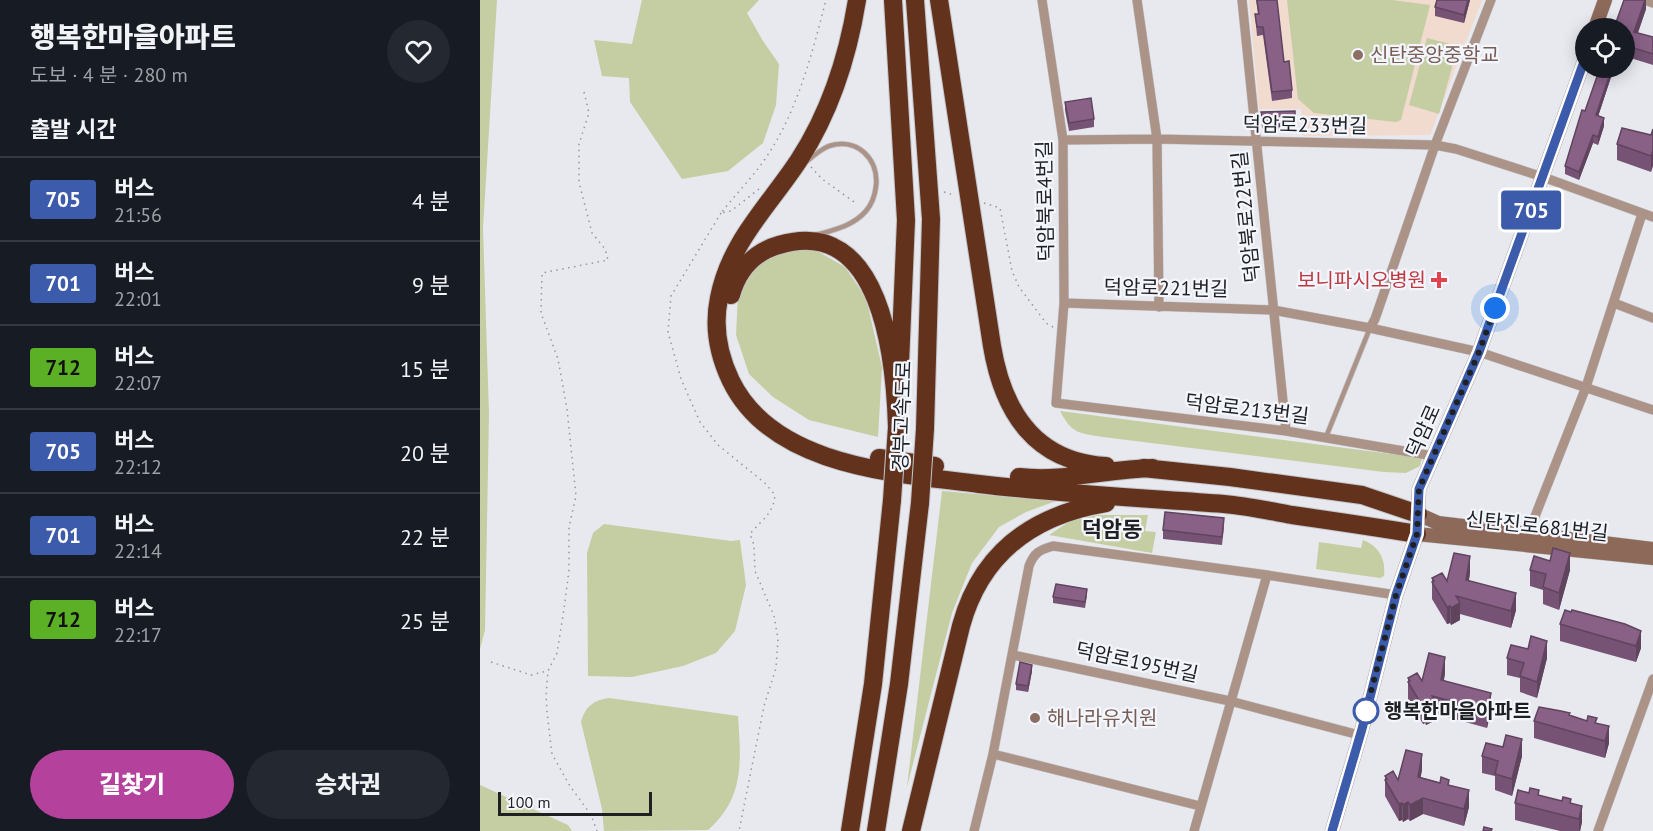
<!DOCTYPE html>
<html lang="ko">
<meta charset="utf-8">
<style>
:root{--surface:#171b24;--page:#242831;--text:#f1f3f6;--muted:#9ea1a6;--line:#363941;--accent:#b4429d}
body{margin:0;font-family:"PT Sans","Noto Sans KR",sans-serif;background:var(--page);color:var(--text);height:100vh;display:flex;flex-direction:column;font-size:22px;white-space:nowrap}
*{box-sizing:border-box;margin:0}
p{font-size:20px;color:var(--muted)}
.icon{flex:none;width:33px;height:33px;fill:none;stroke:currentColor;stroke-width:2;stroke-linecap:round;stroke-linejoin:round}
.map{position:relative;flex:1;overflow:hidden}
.sheet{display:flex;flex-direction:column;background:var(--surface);width:480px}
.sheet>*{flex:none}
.badge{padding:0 12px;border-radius:4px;font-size:21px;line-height:39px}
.fabs{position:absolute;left:1095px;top:18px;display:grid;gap:12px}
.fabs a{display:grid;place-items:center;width:60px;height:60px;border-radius:50%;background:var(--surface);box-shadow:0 3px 15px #0003;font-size:30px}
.scale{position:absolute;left:18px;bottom:15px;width:154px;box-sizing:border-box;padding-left:6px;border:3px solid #1f2022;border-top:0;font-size:16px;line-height:21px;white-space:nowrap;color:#1f2022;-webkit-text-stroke:4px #f4f6fd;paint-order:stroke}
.you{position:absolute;width:30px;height:30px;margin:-15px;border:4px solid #fff;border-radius:50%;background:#1a73e8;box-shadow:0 0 0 9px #1a73e833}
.map>.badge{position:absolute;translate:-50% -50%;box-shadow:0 0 0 3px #fff}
h2{padding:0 30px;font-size:22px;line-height:54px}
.round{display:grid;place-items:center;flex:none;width:63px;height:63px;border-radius:32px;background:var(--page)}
.headline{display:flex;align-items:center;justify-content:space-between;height:102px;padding:0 30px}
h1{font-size:28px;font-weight:800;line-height:45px}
.primary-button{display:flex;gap:12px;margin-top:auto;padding:12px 30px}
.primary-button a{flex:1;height:69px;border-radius:36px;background:var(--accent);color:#fff;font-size:24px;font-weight:800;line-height:69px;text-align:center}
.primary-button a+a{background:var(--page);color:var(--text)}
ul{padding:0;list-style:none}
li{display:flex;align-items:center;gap:18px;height:84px;padding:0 30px;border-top:2px solid var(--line)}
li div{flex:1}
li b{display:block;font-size:22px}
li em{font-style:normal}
li .badge{min-width:66px;font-weight:700;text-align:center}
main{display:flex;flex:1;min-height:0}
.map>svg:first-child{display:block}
.education{fill:#f1dace}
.green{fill:#c5cda2}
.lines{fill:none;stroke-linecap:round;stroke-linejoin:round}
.lane-casing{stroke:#c3c5ca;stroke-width:6}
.street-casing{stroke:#c3c5ca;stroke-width:10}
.secondary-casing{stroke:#c3c5ca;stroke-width:15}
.highway-casing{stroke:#c3c5ca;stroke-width:20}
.path{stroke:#95979b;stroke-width:1.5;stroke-dasharray:1.5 4.5;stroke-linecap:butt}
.lane{stroke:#ac9388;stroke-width:4.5}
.street{stroke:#ac9388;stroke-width:9}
.secondary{stroke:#8d695a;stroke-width:14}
.highway{stroke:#62321d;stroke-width:18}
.highway-bridge-casing{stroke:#c3c5ca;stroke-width:20;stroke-linecap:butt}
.highway-bridge{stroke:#62321d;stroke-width:18}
.wall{fill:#765374}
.shaded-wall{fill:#60445e}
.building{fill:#896187;stroke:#60445e;stroke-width:1.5}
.line-casing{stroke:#fff;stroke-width:14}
.line{stroke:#3d5bab;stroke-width:9}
.walk{stroke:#1f2022;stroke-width:6;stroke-dasharray:0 10.8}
.education-dot{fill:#8d6e63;stroke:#f4f6fd;stroke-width:2}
.health-dot{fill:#e0444e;stroke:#f4f6fd;stroke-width:2}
.stop-dot{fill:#fff;stroke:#3d5bab;stroke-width:3}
.labels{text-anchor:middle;stroke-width:4.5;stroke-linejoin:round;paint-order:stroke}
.education-label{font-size:20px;fill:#785e54;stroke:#f4f6fd;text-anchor:start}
.street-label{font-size:20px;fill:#1f2022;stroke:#f4f6fd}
.health-label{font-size:20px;fill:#be3a42;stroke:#f4f6fd;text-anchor:end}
.stop-label{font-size:20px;font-weight:bold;fill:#1f2022;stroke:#f4f6fd;text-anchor:start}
.quarter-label{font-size:22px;font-weight:bold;fill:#1f2022;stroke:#f4f6fd}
</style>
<main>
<section class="sheet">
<div class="headline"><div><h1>행복한마을아파트</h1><p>도보 · 4 분 · 280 m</p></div><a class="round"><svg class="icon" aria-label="heart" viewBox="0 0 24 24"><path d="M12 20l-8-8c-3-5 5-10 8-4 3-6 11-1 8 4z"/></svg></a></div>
<h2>출발 시간</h2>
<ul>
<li><span class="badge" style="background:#3d5bab;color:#fff">705</span><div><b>버스</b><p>21:56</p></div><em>4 분</em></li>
<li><span class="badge" style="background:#3d5bab;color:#fff">701</span><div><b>버스</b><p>22:01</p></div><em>9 분</em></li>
<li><span class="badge" style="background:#5bb025;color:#111">712</span><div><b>버스</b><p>22:07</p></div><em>15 분</em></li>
<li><span class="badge" style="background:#3d5bab;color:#fff">705</span><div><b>버스</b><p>22:12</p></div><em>20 분</em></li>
<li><span class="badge" style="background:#3d5bab;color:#fff">701</span><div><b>버스</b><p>22:14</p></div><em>22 분</em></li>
<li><span class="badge" style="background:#5bb025;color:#111">712</span><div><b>버스</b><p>22:17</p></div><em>25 분</em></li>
</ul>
<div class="primary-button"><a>길찾기</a><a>승차권</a></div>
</section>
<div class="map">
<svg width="1173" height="831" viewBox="0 0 1173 831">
<rect width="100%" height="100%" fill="#e7e9ef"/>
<!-- education -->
<path class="education" d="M769 0H1002L950 135 823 136 821 109H779Z"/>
<!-- green -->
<path class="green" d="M0 0H17L3 228 9 414 5 630 0 649Z
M162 0H279L267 13 283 41 299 64 296 105 283 143 248 171 202 179 150 102 149 78 122 76 114 40 152 44Z
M807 0H912L950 5 921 120 916 122 834 113 818 99Z
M947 38 978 46 959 114 929 105Z
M332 248 365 267 386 298 402 367 398 437 329 420 293 397 269 374 256 335 258 294 273 266 305 251Z
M580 411 942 458 940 466 926 473 904 472 623 437C599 433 592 434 580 411Z
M462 491 576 501 546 512 519 527 492 563 472 613 427 787Z
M618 515H668L665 531 676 532 672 553 569 535 590 521Z
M124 524 251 541 260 540 266 585 255 631 236 653 203 666 152 677 108 676 107 553 113 533Z
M883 540C899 546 906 559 904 576L900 578 836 569 839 542 881 548Z
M129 698 258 716C261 760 265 798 228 830L124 831 122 809 101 722C105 707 113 700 129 698Z
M0 785 88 825 92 831H0Z"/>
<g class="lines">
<defs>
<path id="lane" d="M326 162C333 156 341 149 349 146 377 137 399 159 396 186 395 195 392 204 386 211 373 226 354 230 336 235
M846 437 890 328"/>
<path id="street" d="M562 0 583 140 584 303 576 403 806 431 953 456
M657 0 677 139 679 307
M762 0 806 431
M1165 0 1173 3
M583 140 677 139 955 145 976 149 1063 177 1173 217
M584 303 793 310 890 328 999 352 1173 410
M1134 303 1173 318
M890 328 895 319 955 145 1011 0
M1048 534 1106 387 1162 214
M533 655 750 701 879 735
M513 754 720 806
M494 831 513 754 549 566C554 553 559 550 573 546L787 575 916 595
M714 831 787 575
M1118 831 1173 679"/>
<path id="secondary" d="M1115 28 1125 0
M938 514 958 523 1173 549
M937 534 1173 558
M852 831 882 729 916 595 937 534 939 489 999 352 1106 56"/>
<path id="highway" d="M377 0C368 56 350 112 319 160 289 206 250 241 239 298 233 327 238 354 251 381 293 467 415 473 499 484 580 494 662 498 744 504 767 506 790 511 812 515 854 521 895 527 937 534
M413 0 426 220 420 364
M435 0 451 219 445 429
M459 0 512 346C523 412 555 462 626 466
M251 295C258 270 274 252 299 245 402 214 415 360 417 427
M399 458 455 466
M663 468 750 477 882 495 938 514
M539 477C584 482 627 469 673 468
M370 831 393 684 412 500
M396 831 419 684 440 503
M431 831 481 626C501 553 553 515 626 503"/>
</defs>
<!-- lane casing -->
<use href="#lane" class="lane-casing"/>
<!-- street casing -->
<use href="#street" class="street-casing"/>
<!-- secondary casing -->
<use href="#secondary" class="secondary-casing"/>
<!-- highway casing -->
<use href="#highway" class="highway-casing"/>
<!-- path -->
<path class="path" d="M104 92 109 113 99 144V182L112 233 125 249 128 260 62 273 61 313 78 359 87 409 96 496 89 527V570L84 609 77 653 68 671 66 695 67 712 72 754 90 786 111 815 117 831
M331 167 342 179 377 204
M279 189 251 211 241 213C255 195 272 178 285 159 317 113 332 54 346 0
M464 192 474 195
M504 203 520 208 532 271 539 287 566 323 573 327
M241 213 191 296 188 332 201 379 220 422 238 445 286 484 295 495C293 515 282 519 270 534L274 545 275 571 294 616 298 639 296 668 284 706 259 831
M11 662 51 675 67 671"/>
<!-- lane -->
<use href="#lane" class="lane"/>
<!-- street -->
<use href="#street" class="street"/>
<!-- secondary -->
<use href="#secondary" class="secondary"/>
<!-- highway -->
<use href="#highway" class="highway"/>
<defs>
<path id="highway-bridge" d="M412 500 417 427
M440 503 445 429"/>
</defs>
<!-- highway-bridge casing -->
<use href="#highway-bridge" class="highway-bridge-casing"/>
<!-- highway-bridge -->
<use href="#highway-bridge" class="highway-bridge"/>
</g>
<!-- wall -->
<path class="wall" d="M776 0H797L804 62 812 90V98L792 101 783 35 777 36 775 14H778Z
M957 0H990L984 23 955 16V7Z
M1166 0V9L1158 33 1173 37V65L1144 56V28Z
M1132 74 1118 116 1124 126 1118 145 1113 143 1099 180 1085 174V166L1105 111Z
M585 102 614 119V127L589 131 585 110Z
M815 111V131L795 132V135H793L782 128 781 112Z
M1173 129 1171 172 1137 160V144L1171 135Z
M744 527 742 545 683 539V530Z
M1050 570H1090L1079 610 1063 604V590L1050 586Z
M990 573 989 580 1036 610 1031 628 980 614V620L971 625 970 623 967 624 952 599V578L967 581Z
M607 595 605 608 573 603V597Z
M1080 624 1161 631V648L1156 662 1080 641Z
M1027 658H1067L1057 698 1040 692V678L1027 675Z
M552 671 548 692 536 690V684Z
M965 673 964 680 1011 710 1007 728 956 714V720L946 725 945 723 943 724 928 699V678L942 681Z
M1090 716 1117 723 1129 743 1125 758 1054 738V721Z
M1002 756H1042L1032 796 1015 790V776L1002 773Z
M942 770 940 777 969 785 989 807 984 826 943 814 930 821 928 819 923 822 922 820 919 821 905 796V776L918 780Z
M1049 793 1091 803 1102 822 1100 831H1080L1035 820V803Z"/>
<!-- shaded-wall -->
<path class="shaded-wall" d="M988 0H990L984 23V15Z
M1165 0H1166V9L1154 43V32Z
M1132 68V74L1116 123V115Z
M1124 118V126L1118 145V137Z
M1113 135V143L1099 180V172Z
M1173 150V166L1171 172V156Z
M1090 553V570L1079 610V593Z
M990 556V573L986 596V580Z
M1036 593V610L1031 628V611Z
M980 603V620L971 625V608Z
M970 606V623L967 624V607Z
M1161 631V648L1156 662V646Z
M1067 641V658L1057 698V682Z
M965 657V673L961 696V680Z
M552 665V671L548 692V686Z
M1011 693V710L1007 728V711Z
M956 704V720L946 725V708Z
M945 706V723L943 724V707Z
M1129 726V743L1125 758V741Z
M1042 739V756L1032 796V779Z
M942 754V770L938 793V777Z
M989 790V807L984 826V809Z
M943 798V814L930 821V805Z
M928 802V819L923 822V805Z
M922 803V820L919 821V804Z
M1102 806V822L1100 831H1099V819Z"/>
<!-- building -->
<path class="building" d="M777 0H797L804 62 809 61 812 90 792 92 783 27H777L775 14H779Z
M957 0H988L984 15 955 7Z
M1144 0H1165L1154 32 1173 37V54L1144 45V28H1134Z
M1120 68H1132L1116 115 1124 118 1118 137 1113 135 1099 172 1085 166 1102 110 1105 111Z
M611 98 614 119 589 123 585 102Z
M815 111V124L795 125V128H793L782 121 781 112Z
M1142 128 1171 135 1173 129V150L1171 156 1137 144Z
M685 512 744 518 742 537 683 530Z
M1073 548 1090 553 1079 593 1063 587 1066 574 1050 570 1054 556 1070 561Z
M974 553 990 556 986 580 1036 593 1031 611 976 596 980 603 971 608 970 606 967 607 952 582 954 581 952 578 962 573 967 581Z
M576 584 607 589 605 602 573 597Z
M1085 610 1091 612 1092 610 1145 624 1161 631 1156 646 1080 624Z
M1051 636 1067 641 1057 682 1040 676 1044 663 1027 658 1031 645 1048 649Z
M949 653 965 657 961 680 1011 693 1007 711 952 696 956 704 946 708 945 706 943 707 928 682 930 681 928 678 937 673 942 681Z
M540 662 552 665 548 686 536 684Z
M1059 707 1081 711 1090 713 1089 715 1107 721 1108 716 1117 718 1115 723 1129 726 1125 741 1054 721Z
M1026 735 1042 739 1032 779 1015 774 1018 761 1002 756 1006 743 1023 747Z
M926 750 942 754 938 777 960 783 961 777 969 780 968 785 989 790 984 809 943 798 930 805 928 802 923 805 922 803 919 804 905 780 907 779 905 776 913 771 918 780Z
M1050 788 1059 790 1058 795 1082 801 1083 797 1091 799 1090 803 1102 806 1099 819 1035 803 1038 790 1049 793Z
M1004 827 1012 829 1011 831H1003Z"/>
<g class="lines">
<defs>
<path id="line" d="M852 831 882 729 916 595 937 534 939 489 999 352 1106 56"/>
</defs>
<!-- line casing -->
<use href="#line" class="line-casing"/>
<!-- line -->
<use href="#line" class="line"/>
<!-- walk -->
<path class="walk" d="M886 711 916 595 937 534 939 489 999 352 1015 308"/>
</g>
<!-- markers -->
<g class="education-dot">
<circle cx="878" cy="55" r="6"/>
<circle cx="555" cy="718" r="6"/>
</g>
<path class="health-dot" d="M956 271h6v6h6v6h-6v6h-6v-6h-6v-6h6z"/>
<circle class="stop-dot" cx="886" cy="711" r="12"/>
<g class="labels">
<!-- education labels -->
<g class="education-label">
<text x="890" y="62">신탄중앙중학교</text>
<text x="567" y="725">해나라유치원</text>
</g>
<!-- street labels -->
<g class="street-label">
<text transform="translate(825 125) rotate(1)" y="7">덕암로233번길</text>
<text transform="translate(565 201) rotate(-91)" y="7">덕암북로4번길</text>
<text transform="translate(766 217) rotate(-96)" y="7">덕암북로22번길</text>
<text transform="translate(686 288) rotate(1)" y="7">덕암로221번길</text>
<text transform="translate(767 409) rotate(7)" y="7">덕암로213번길</text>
<text transform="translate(422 416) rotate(-88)" y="7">경부고속도로</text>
<text transform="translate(943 431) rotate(-66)" y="7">덕암로</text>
<text transform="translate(1057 526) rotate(6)" y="7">신탄진로681번길</text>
<text transform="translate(657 662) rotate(12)" y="7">덕암로195번길</text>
</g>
<!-- health labels -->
<g class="health-label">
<text x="946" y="287">보니파시오병원</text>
</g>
<!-- stop labels -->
<g class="stop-label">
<text x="904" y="718">행복한마을아파트</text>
</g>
<!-- quarter labels -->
<g class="quarter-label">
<text x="632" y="537">덕암동</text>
</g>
</g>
</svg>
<div class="fabs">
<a><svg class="icon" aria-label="locate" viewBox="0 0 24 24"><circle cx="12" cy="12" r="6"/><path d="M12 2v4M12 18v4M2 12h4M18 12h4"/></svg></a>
</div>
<div class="scale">100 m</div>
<div class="you" style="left:1015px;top:308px"></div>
<b class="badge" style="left:1051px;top:210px;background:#3d5bab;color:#fff">705</b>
</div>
</main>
